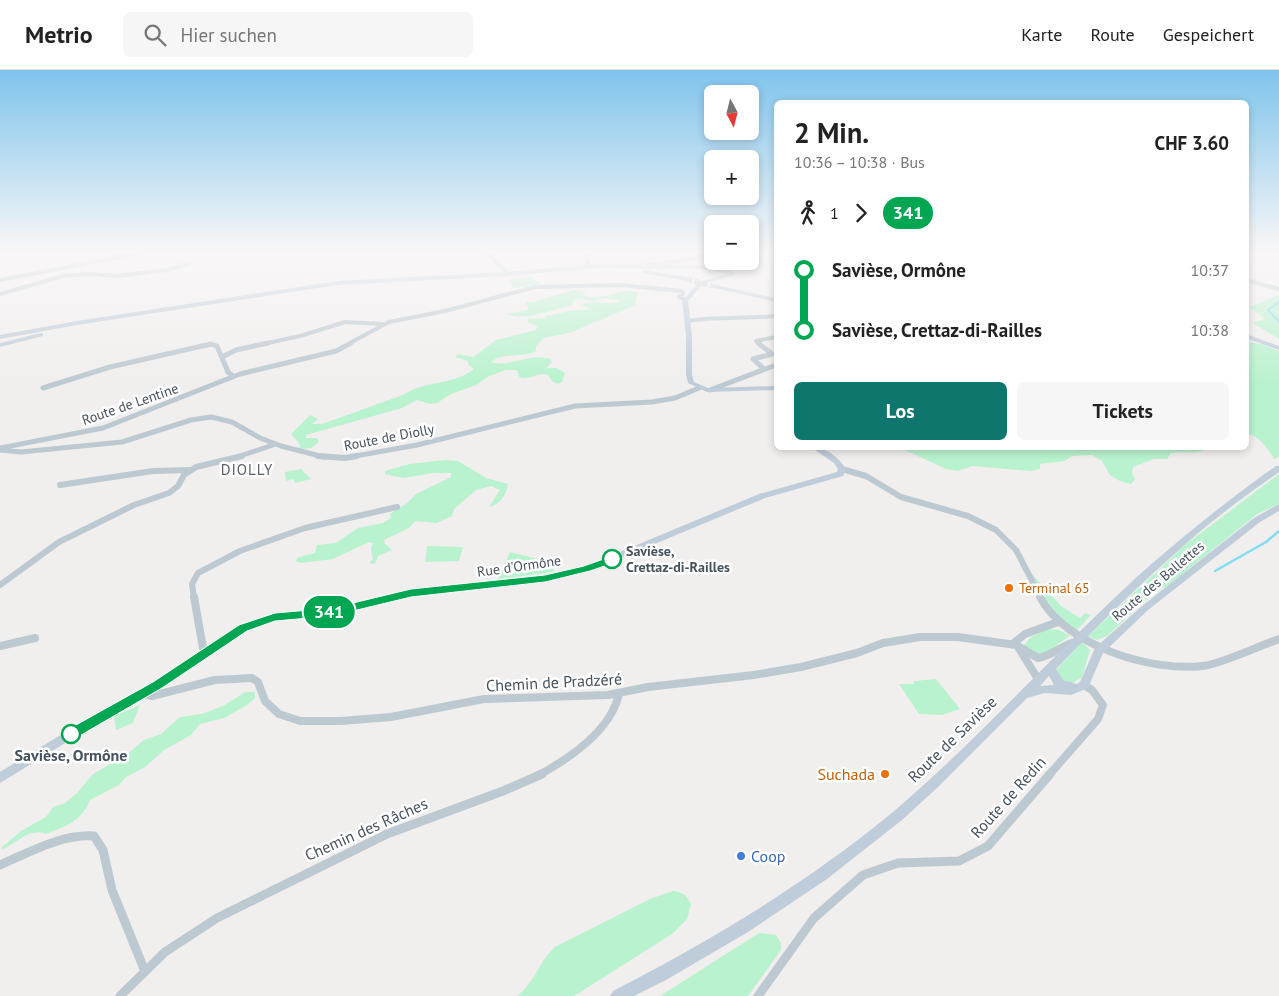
<!DOCTYPE html>
<html lang="de">
<meta charset="utf-8">
<style>
:root{--surface:#fff;--page:#f6f6f6;--text:#222;--muted:#767676;--line:#e0e0e0;--accent:#0f766e}
body{margin:0;font-family:"PT Sans",sans-serif;background:var(--page);color:var(--text);height:100vh;display:flex;flex-direction:column;font-size:19px;white-space:nowrap}
*{box-sizing:border-box;margin:0}
p{font-size:16px;color:var(--muted)}
.icon{flex:none;width:28px;height:28px;fill:none;stroke:currentColor;stroke-width:2;stroke-linecap:round;stroke-linejoin:round}
.map{position:relative;flex:1;overflow:hidden}
.panel{position:absolute;left:774px;top:30px;width:475px;height:350px;display:flex;flex-direction:column;background:var(--surface);border-radius:8px;box-shadow:0 2px 8px #0003}
.panel>*{flex:none}
.badge{padding:0 10px;border-radius:16px;font-size:18px;line-height:32px}
.needle{width:32px;rotate:173deg}
.buttons{position:absolute;left:704px;top:15px;display:grid;gap:10px}
.buttons a{display:grid;place-items:center;width:55px;height:55px;border-radius:8px;background:var(--surface);box-shadow:0 2px 8px #0003;font-size:25px}
.map>.badge{position:absolute;translate:-50% -50%;box-shadow:0 0 0 2px #fff}
.legs{display:flex;align-items:center;gap:8px;height:55px;padding:0 20px;font-size:16px}
.legs p{margin-inline-start:auto}
.summary{display:flex;align-items:center;justify-content:space-between;height:85px;padding:0 20px}
h1{font-size:28px;font-weight:600;line-height:38px}
.cta{display:flex;gap:10px;margin-top:auto;padding:10px 20px}
.cta a{flex:1;height:58px;border-radius:8px;background:var(--accent);color:#fff;font-size:20px;font-weight:600;line-height:58px;text-align:center}
.cta a+a{background:var(--page);color:var(--text)}
ul{padding:0 20px;list-style:none}
li{display:flex;align-items:center;gap:18px;height:60px;font-size:19px}
li i{display:grid;place-items:center;width:8px;height:100%;margin:0 6px;background:currentColor}
li i::after{content:'';width:12px;height:12px;margin:-6px;border:4px solid;border-radius:50%;background:var(--surface)}
li p{margin-inline-start:auto}
li:first-child i{background:linear-gradient(#0000 50%,currentColor 0)}
li:last-child i{background:linear-gradient(currentColor 50%,#0000 0)}
header{display:flex;align-items:center;gap:30px;box-sizing:border-box;height:70px;padding:0 25px;background:var(--surface);border-bottom:1px solid var(--line)}
header strong{font-size:24px}
nav{display:flex;gap:28px;margin-inline-start:auto;font-size:18px}
.search{width:350px;height:45px;background:var(--page);display:flex;align-items:center;gap:12px;box-sizing:border-box;padding:0 18px;border-radius:8px;color:var(--muted);font-size:19px}
.map>svg:first-child{display:block}
.green{fill:#b9f2ce}
.lines{fill:none;stroke-linecap:round;stroke-linejoin:round}
.stream-far1{stroke:#82dcf2;stroke-width:2}
.stream{stroke:#82dcf2;stroke-width:2.5}
.secondary-tunnel{stroke:#c6c7ca;stroke-width:5.5;stroke-dasharray:5.5 2.5;stroke-linecap:butt}
.street-far4{stroke:#bdc9d1;stroke-width:4}
.street-far3{stroke:#bdc9d1;stroke-width:5}
.street-far2{stroke:#bdc9d1;stroke-width:6}
.street-far1{stroke:#bdc9d1;stroke-width:8}
.street{stroke:#bdc9d1;stroke-width:9}
.secondary{fill:#bfccd9;fill-rule:evenodd}
.line-1{fill:#00a651;stroke:#fff}
.stop-1-dot{fill:#fff;stroke:#00a651;stroke-width:2.5}
.food-dot{fill:#e8710a;stroke:#fff;stroke-width:2}
.shop-dot{fill:#3f7fe0;stroke:#fff;stroke-width:2}
.labels{text-anchor:middle;stroke-width:5;stroke-linejoin:round;paint-order:stroke}
.street-label{font-size:14px;fill:#45525d;stroke:#fff}
.stop-label{font-size:14px;font-weight:bold;fill:#45525d;stroke:#fff;text-anchor:start}
.food-label{font-size:14px;fill:#c56008;stroke:#fff;text-anchor:start}
.neighbourhood-label{font-size:15px;letter-spacing:1px;fill:#5a5e64;stroke:#fff}
.near-street-label{font-size:16px;fill:#45525d;stroke:#fff}
.near-stop-label{font-size:16px;font-weight:bold;fill:#45525d;stroke:#fff}
.near-food-label{font-size:16px;fill:#c56008;stroke:#fff;text-anchor:end}
.near-shop-label{font-size:16px;fill:#366cbe;stroke:#fff;text-anchor:start}
</style>
<header>
<strong>Metrio</strong>
<div class="search"><svg class="icon" aria-label="search" viewBox="0 0 24 24"><circle cx="10" cy="10" r="6"/><path d="M15 15l6 6"/></svg>Hier suchen</div>
<nav><a>Karte</a><a>Route</a><a>Gespeichert</a></nav>
</header>
<div class="map">
<svg width="1279" height="926" viewBox="0 0 1279 926">
<rect width="100%" height="100%" fill="#f1eeee"/>
<!-- green -->
<path class="green" d="M531 207 541 214 514 218 508 210Z
M574 220 586 222 583 225C598 235 620 215 638 223L635 231 636 235 569 263 544 268 536 276V281C522 289 505 281 491 292 510 298 530 282 550 289L552 292 546 298H556L565 303 562 312 558 314 552 311 548 305C538 301 531 311 519 307L517 300H506L489 306 476 315 451 324 437 333 430 334 417 330 402 338 306 365V368H317L319 372 311 378 300 379 299 373 291 364 310 345 318 349 312 354H322L403 325C425 310 452 316 474 299L468 294V291L455 287 458 284 473 287 496 270 536 260 538 256 529 253 527 249 546 248V246C560 244 572 239 587 240L589 238 581 235C592 230 606 235 619 232V230L603 228 594 231 575 228 572 235C553 239 524 252 507 244L527 240 529 238 525 232H534Z
M1279 225V269L1254 254V252L1265 249 1249 237Z
M1246 272 1261 274 1279 281V387L1274 389C1269 380 1258 364 1246 364V281H1251L1246 279Z
M907 378H1204L1203 381C1192 384 1182 381 1171 383L1167 389H1154L1133 397 1132 404 1135 409 1131 414 1120 411 1110 405 1102 391 1092 385 1072 386 1065 391 1040 394V399L1031 401 972 396 958 401 946 399 905 380Z
M446 390 458 391 486 408 508 414C506 425 501 434 489 437L500 420 491 416 476 420 454 439 452 446 437 453 415 451 409 458 384 470 385 474 392 480 378 486 375 494 369 493 373 489 371 479 373 473 369 472 333 489 301 493 295 491 299 487 315 483 317 475 336 473 358 458 383 453 391 448 390 444 407 433 416 424 451 407V403H433L403 408 385 404V401L409 394Z
M301 399 311 409 295 413 294 409 286 411 285 402Z
M1279 404V434L1257 444 1170 514 1154 523 1107 566 1097 570 1088 566 1185 475Z
M427 476 462 477H463L459 491 425 492Z
M510 482 542 490 554 499 553 502 498 509Z
M1032 504 1061 536 1080 548 1085 543 1091 545 1077 560C1055 547 1044 526 1032 504Z
M1048 559 1059 560 1070 566C1055 574 1040 596 1024 575L1031 567Z
M1082 572 1090 580 1082 607 1071 614 1062 611 1056 600Z
M936 609 960 639 942 645 919 644 899 614H914V611Z
M245 622H255V628L247 635 224 648 200 654 191 665 164 680 145 697 126 707 119 715 90 730C82 751 66 756 46 764 30 757 18 772 3 779L1 778 21 761 46 747 53 737 65 733 77 723 93 704 126 685 144 670 161 664 180 647 202 644 225 635Z
M140 635 133 653 116 660 114 646Z
M673 821C683 822 686 825 691 834L687 849 672 864 574 926H517C537 910 537 894 555 877L650 829Z
M759 863 776 865 781 873V880L748 926H660Z"/>
<g class="lines">
<!-- stream-far1 -->
<path class="stream-far1" d="M1279 232 1268 240 1279 252"/>
<!-- stream -->
<path class="stream" d="M1215 501 1266 472 1279 461"/>
<!-- secondary-tunnel -->
<path class="secondary-tunnel" d="M687 209 712 216"/>
<!-- street-far4 -->
<path class="street-far4" d="M487 183 506 201V204
M585 183 589 196
M647 195 712 186
M0 210 140 183
M1246 210 1279 219
M0 224 63 206 89 204 118 206 167 200 190 193
M687 251C717 246 746 249 776 246
M263 274 300 266 345 252 383 254
M348 274 389 252 445 241 535 217 620 215 682 221 683 224 679 227 686 230
M760 274 756 271 776 267"/>
<!-- street-far3 -->
<path class="street-far3" d="M758 273 772 284 753 289 764 299
M222 287 236 280 268 273
M43 318 110 297 211 274 217 276 228 302 233 306
M710 320 776 295
M0 378 103 358 240 304 336 281 351 273
M0 380 21 382 122 372 191 350 211 347 232 352 260 368 281 376 324 387
M237 387 276 374
M350 387 417 375 575 336 652 332 675 328 699 318"/>
<!-- street-far2 -->
<path class="street-far2" d="M318 386 345 388 357 386
M842 399 866 406 901 427 968 446 996 460 1016 480 1041 528
M60 415 153 401 189 400
M0 515 59 472 134 435 169 423 178 416 184 405 196 397 242 386
M194 528 192 514 198 503 240 481 305 458 397 437"/>
<!-- street-far1 -->
<path class="street-far1" d="M194 527 203 578 208 581
M1040 527C1066 576 1151 602 1203 596 1221 594 1259 576 1279 569
M0 576 35 568
M1038 609 1015 572 1025 564 1058 552
M144 624 152 626 215 610 252 608 258 612 265 631 279 644 300 651H341L391 647 484 629 608 625 648 617 754 605 801 597 857 583 883 573 920 567H958L1016 575 1038 588C1051 586 1060 577 1072 573
M539 705C570 688 611 661 619 624
M1049 705 1098 649 1103 635 1092 620 1084 615"/>
<!-- street -->
<path class="street" d="M0 795C30 782 61 764 94 766L103 780 112 820 144 899
M120 926 165 882 217 848 387 764 503 721 542 704
M758 926 814 848 863 805 898 793 959 791 988 776 1050 704"/>
<!-- secondary -->
<path class="secondary" d="M599 194 702 195 727 199 735 203V205L703 214 688 231 692 266V305L694 312 708 318 776 316V320L707 322 688 313 686 305V266L682 231 699 212 728 204 702 199 599 198 506 206 338 215 77 255 0 269V265L77 251 338 211 506 202Z
M644 200 687 207 690 209 687 211 642 203V201Z
M712 214 776 228V232L710 217 709 216Z
M41 263 43 264V266L0 277V273Z
M1246 264 1279 276V280L1246 268Z
M815 378C828 378 839 388 846 399L843 406 765 428 597 498 569 506 527 514 411 526 332 546 276 551 247 561 162 618 80 664 0 713V702L72 658 154 612 239 555 275 543 332 538 411 520 527 508 569 500 591 494 759 424 837 402 838 399 834 393 815 380Z
M1276 396H1279V402C1248 424 1217 446 1188 472 1142 512 1098 555 1056 599L1063 610 1077 614 1080 612 1095 578 1142 536 1254 448 1279 434V441L1260 452 1148 540 1103 583 1088 618 1071 625 1045 623 1027 628 937 718 902 750 827 809 748 862 666 910 634 926H610L613 921C712 870 807 813 893 742 980 668 1055 582 1139 505 1183 466 1228 430 1276 396ZM1049 606 1054 615 1040 616Z"/>
</g>
<!-- sky -->
<linearGradient id="sky" x2="0" y2="1"><stop stop-color="#7fc4ec"/><stop offset="0.58" stop-color="#f9f7f7"/><stop offset="1" stop-color="#f9f7f7" stop-opacity="0"/></linearGradient>
<rect width="1279" height="313" fill="url(#sky)"/>
<!-- line-1 -->
<path class="line-1" d="M612 486 618 489 616 492 590 501 545 512 411 527 332 546 275 551 247 561 162 618 76 668 71 669 65 664 67 660 153 612 239 555 275 543 332 538 411 519 545 505 584 496Z"/>
<!-- markers -->
<g class="stop-1-dot">
<circle cx="612" cy="489" r="9"/>
<circle cx="71" cy="664" r="9"/>
</g>
<g class="food-dot">
<circle cx="1009" cy="518" r="5"/>
<circle cx="885" cy="704" r="5"/>
</g>
<circle class="shop-dot" cx="741" cy="786" r="5"/>
<g class="labels">
<!-- street labels -->
<g class="street-label">
<text transform="translate(130 334) rotate(-19)" y="5">Route de Lentine</text>
<text transform="translate(389 367) rotate(-11)" y="5">Route de Diolly</text>
<text transform="translate(519 496) rotate(-8)" y="5">Rue d'Ormône</text>
<text transform="translate(1158 511) rotate(-40)" y="5">Route des Ballettes</text>
</g>
<!-- stop labels -->
<g class="stop-label">
<text x="626" y="486">Savièse,<tspan x="626" dy="16">Crettaz-di-Railles</tspan></text>
</g>
<!-- food labels -->
<g class="food-label">
<text x="1019" y="523">Terminal 65</text>
</g>
<!-- neighbourhood labels -->
<g class="neighbourhood-label">
<text x="247" y="405">DIOLLY</text>
</g>
<!-- near-street labels -->
<g class="near-street-label">
<text transform="translate(554 612) rotate(-3)" y="6">Chemin de Pradzéré</text>
<text transform="translate(952 669) rotate(-44)" y="6">Route de Savièse</text>
<text transform="translate(1008 727) rotate(-48)" y="6">Route de Redin</text>
<text transform="translate(366 759) rotate(-24)" y="6">Chemin des Râches</text>
</g>
<!-- near-stop labels -->
<g class="near-stop-label">
<text x="71" y="691">Savièse, Ormône</text>
</g>
<!-- near-food labels -->
<g class="near-food-label">
<text x="875" y="710">Suchada</text>
</g>
<!-- near-shop labels -->
<g class="near-shop-label">
<text x="751" y="792">Coop</text>
</g>
</g>
</svg>
<div class="buttons">
<a><svg class="needle" viewBox="-14 -14 28 28"><path d="M0-13l5 13h-10z" fill="#e53935"/><path d="M0 13l5-13h-10z" fill="#767676"/></svg></a>
<a>+</a>
<a>−</a>
</div>
<b class="badge" style="left:329px;top:542px;background:#00a651;color:#fff">341</b>
<section class="panel">
<div class="summary"><div><h1>2 Min.</h1><p>10:36 – 10:38 · Bus</p></div><b>CHF 3.60</b></div>
<div class="legs"><svg class="icon" aria-label="walk" viewBox="0 0 24 24"><circle cx="13" cy="4" r="2"/><path d="M13 8l-2 6 4 7M11 14l-3 7M7 12l3-4h3l4 4"/></svg>1<svg class="icon" aria-label="forward" viewBox="0 0 24 24"><path d="M9 5l7 7-7 7"/></svg><b class="badge" style="background:#00a651;color:#fff">341</b></div>
<ul>
<li><i style="color:#00a651"></i><b>Savièse, Ormône</b><p>10:37</p></li>
<li><i style="color:#00a651"></i><b>Savièse, Crettaz-di-Railles</b><p>10:38</p></li>
</ul>
<div class="cta"><a>Los</a><a>Tickets</a></div>
</section>
</div>
